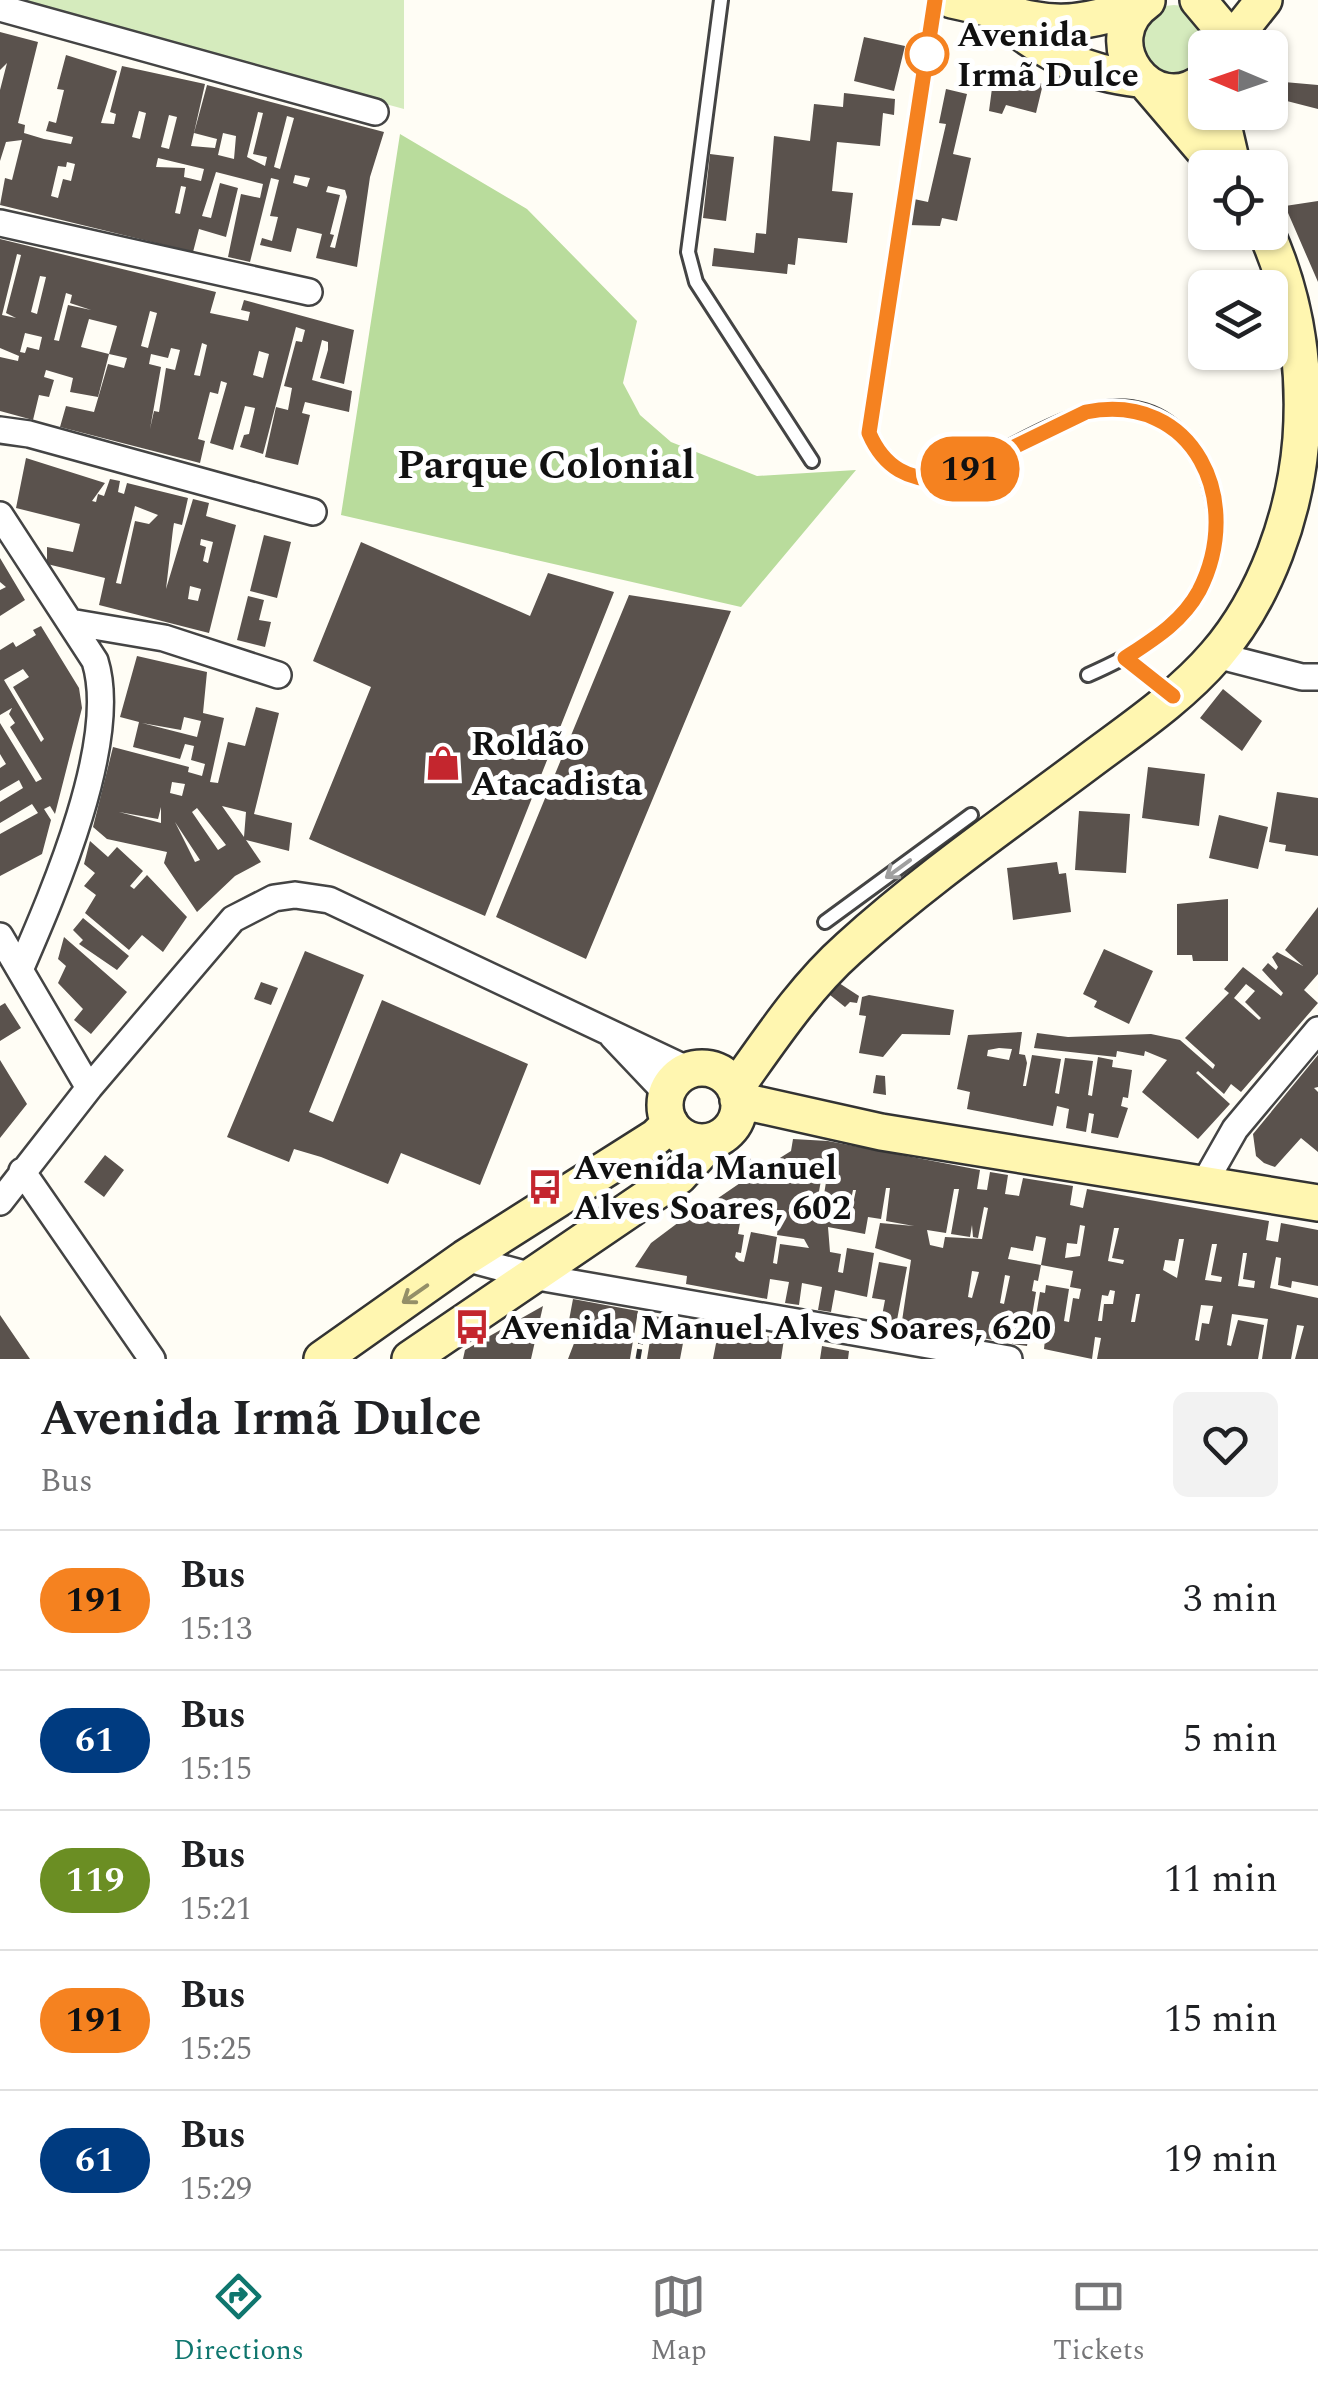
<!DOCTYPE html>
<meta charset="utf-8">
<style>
:root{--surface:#fff;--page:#f2f2f2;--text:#202124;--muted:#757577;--line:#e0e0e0;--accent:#0f766e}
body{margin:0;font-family:Spectral,serif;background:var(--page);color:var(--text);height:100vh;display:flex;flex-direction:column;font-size:38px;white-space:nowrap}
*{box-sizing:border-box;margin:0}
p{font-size:32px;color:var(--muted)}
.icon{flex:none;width:55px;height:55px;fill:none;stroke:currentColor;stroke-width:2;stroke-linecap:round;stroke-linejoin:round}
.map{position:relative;height:1359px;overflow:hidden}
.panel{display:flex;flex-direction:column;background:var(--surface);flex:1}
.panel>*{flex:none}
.badge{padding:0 20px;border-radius:32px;font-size:35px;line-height:65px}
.needle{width:65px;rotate:272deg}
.buttons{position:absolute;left:1188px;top:30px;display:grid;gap:20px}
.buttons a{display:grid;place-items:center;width:100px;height:100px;border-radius:15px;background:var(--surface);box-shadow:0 2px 8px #0004;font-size:50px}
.map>.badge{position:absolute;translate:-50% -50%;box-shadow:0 0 0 5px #fff}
.round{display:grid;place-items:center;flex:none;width:105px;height:105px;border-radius:15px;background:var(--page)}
.head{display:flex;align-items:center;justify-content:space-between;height:170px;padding:0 40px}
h1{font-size:48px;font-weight:700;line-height:75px}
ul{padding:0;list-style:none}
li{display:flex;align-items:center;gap:30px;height:140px;padding:0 40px;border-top:2px solid var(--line)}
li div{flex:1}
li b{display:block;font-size:38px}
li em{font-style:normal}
li .badge{min-width:110px;font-weight:700;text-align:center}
.tab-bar{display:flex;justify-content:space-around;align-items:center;height:140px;border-top:2px solid var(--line);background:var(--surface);font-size:28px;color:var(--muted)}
.tab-bar a{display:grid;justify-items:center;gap:5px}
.tab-bar .current{color:var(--accent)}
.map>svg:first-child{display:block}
.green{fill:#d5ebbd}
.forest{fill:#b9dc9c}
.building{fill:#5a524d;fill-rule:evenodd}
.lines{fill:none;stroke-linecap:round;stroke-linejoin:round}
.lane-casing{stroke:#444;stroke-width:18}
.street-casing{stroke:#444;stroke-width:30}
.secondary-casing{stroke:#333;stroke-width:40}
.path{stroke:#333;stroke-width:5;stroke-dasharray:10 5;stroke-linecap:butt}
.lane{stroke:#fff;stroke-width:12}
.street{stroke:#fff;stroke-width:25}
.secondary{stroke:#fff6b0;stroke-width:35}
.oneway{stroke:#a0a0a0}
.oneway2{stroke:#948f68}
.line-casing{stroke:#fff;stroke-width:22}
.line{stroke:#f58220;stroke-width:15}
.stop-dot{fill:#fff;stroke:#f58220;stroke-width:5}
.labels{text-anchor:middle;stroke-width:10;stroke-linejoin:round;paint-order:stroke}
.stop-label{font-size:35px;font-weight:bold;fill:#111;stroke:#fff;text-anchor:start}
.poi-label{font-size:35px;font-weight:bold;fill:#111;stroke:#fff;text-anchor:start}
.quarter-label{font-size:40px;font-weight:bold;fill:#111;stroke:#fff}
</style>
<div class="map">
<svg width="1318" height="1359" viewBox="0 0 1318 1359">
<rect width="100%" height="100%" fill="#fffdf5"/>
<!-- green -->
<path class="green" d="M4 0H404V109Z
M1139 40a35 35 0 1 1 70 0a35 35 0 1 1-70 0Z"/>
<!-- forest -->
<path class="forest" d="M400 134 527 209 637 321 623 383 640 415 671 442 757 476 856 470 741 607 341 515Z"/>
<!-- building -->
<path class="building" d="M0 32 38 42 18 123 25 125 24 133 44 139 71 144 73 137 46 131 49 121 56 123 64 90 57 89 66 55 117 71 101 123 114 124 116 114 110 112 122 66 205 84 191 146 215 148 217 139 194 133 207 85 384 132 370 177 357 267 316 258 322 234 297 228 291 252 260 245 262 238 272 241 278 217 270 216 279 180 271 178 250 262 228 257 241 194 260 198 263 184 216 172 202 216 211 218 220 183 238 188 226 237 199 229 193 252 0 205 5 178 12 180 22 140 6 142 0 161V90L7 63 0 70ZM139 111 146 113 140 139 132 137ZM258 112 263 113 253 154 267 157 265 166 247 157ZM169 115 177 117 169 149 161 147ZM287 116 294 118 280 169 274 167ZM223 133 236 136 234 159 218 155ZM158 158 204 169 201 181 184 177 185 168 156 167ZM67 162 75 164 71 181 63 179 58 198 51 196 58 166 66 167ZM295 175 310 178 307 187 293 183ZM181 186 186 187 180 214 175 213ZM328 186 345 190 347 197 335 248 330 247 334 235 330 234 340 195 326 192Z
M864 37 905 46 894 91 854 81Z
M994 73 1043 84 1036 113 1006 105 1002 114 989 111Z
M1284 82 1318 85V109L1279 99Z
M946 89 967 94 953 154 971 158 957 221 942 218 940 226 908 225 914 199 928 202 946 124 939 123Z
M844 93 895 99 894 115 883 113 880 146 837 142 832 191 853 193 847 243 798 238 795 265 788 264 787 274 712 266 714 248 754 253 756 233 766 234 774 136 810 141 814 104 843 107Z
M710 154 734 157 726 221 703 218Z
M1318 201V282L1285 206Z
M0 239 216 292 210 313 248 321 250 312 241 310 244 300 354 330 344 384 320 378 328 350V342L322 340 312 380 352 391 349 412 305 402 302 413 310 415 298 465 265 457 276 407 288 410 292 388 284 386 296 341 302 342 305 330 296 327 263 454 240 447 244 435 249 434 255 408 245 406 233 450 210 443 227 383 221 381 218 394 210 392 198 439 205 441 200 463 60 427 66 406 94 412 108 364 124 368 127 358 109 354 117 326 89 319 81 347 109 354 98 397 70 392 73 378 46 370 44 377 54 380 49 397 39 395 33 420 0 411V357L18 361 19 356 0 348ZM17 254 21 255 6 313 16 318 2 315ZM40 276 46 277 37 314 31 312ZM66 293 72 295 70 303 91 310 68 305 59 341 54 340ZM150 311 157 313 148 348 141 346ZM25 333 42 337 39 350 27 347 25 353 20 352ZM202 343 207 345 200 376 194 375ZM171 348 180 350 175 370 166 368 159 412 154 411 150 429 161 367 149 364 151 354 168 358ZM259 351 269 354 263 378 253 375Z
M26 458 105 483 92 501 96 502 98 494 104 496 110 479 120 481 118 492 124 494 127 483 188 498 182 525 174 523 173 529 166 589 193 499 209 503 206 516 236 525 209 633 99 605 105 578 47 564V547L73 552 80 524 16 508ZM135 506 158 515 149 524 135 521 121 584 116 583ZM201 539 213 542 208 563 203 561 206 547 200 545ZM190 586 201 589 198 601 188 599Z
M264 535 291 542 277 598 250 591Z
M361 542 530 616 548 573 614 592 485 916 309 839 371 687 313 661Z
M0 558 25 600 0 616V590L6 587 0 582Z
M629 595 731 611 586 959 496 917Z
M248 596 264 600 259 620 271 622 265 647 237 640Z
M41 626 79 688 82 708 55 814 50 806 44 809 51 820 42 854 0 876V834L38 813 32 804 0 823V802L23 788 19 780 0 791V768L6 764 0 754V723L36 782 42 779 10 727 15 723 9 714 12 708 0 715V650L13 642 16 647 36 635 33 630ZM23 669 29 677 13 687 44 739 41 742 4 680Z
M137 656 207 672 203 713 224 718 210 782 218 783 228 742 245 746 256 707 279 713 254 814 292 823 289 851 246 840 261 862 235 876 197 912 164 863 167 852 107 839 93 827 113 747 189 767 188 772 202 776 205 764 191 760 194 746 185 744 180 759 133 747 139 722 120 717ZM184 717 201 721 197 737 142 723 181 730ZM172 782 185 784 182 796 170 793ZM222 806 246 812 244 837ZM161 807V823L119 812 158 819ZM197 808 226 845 218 850 192 812ZM175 822 200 860 195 862Z
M1223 689 1262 721 1242 751 1200 718Z
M1148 767 1205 774 1199 826 1142 818Z
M1277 792 1318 798V856L1285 851 1286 845 1269 842Z
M1079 811 1130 814 1126 873 1075 870Z
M1219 815 1268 827 1258 869 1209 858Z
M90 841 108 857 117 847 143 871 130 886 134 889 147 875 187 917 163 952 142 935 129 950 85 913 96 895 84 886 95 873 84 864Z
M1057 862 1059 874 1066 873 1071 912 1013 920 1007 868Z
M1228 899V961H1193L1192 955H1177V904Z
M1318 907V974L1304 990 1318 1003 1241 1092 1231 1084 1224 1094 1198 1071 1196 1073 1230 1104 1198 1139 1142 1092 1167 1060 1145 1051 1144 1056 1117 1051 1116 1057 1034 1048 1037 1033 1068 1037 1151 1034 1180 1040 1213 1069 1215 1065 1185 1038 1229 993 1224 989 1243 967 1281 996 1283 993 1262 970 1268 963 1276 970 1278 967 1272 957 1277 952 1303 966 1285 950ZM1246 984 1255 991 1245 1002 1261 1018 1259 1020 1234 998Z
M83 918 129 956 117 970 79 944 83 940 73 930Z
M64 937 127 992 91 1034 74 1020 83 1009 58 983 66 966 58 959Z
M1104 949 1153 971 1129 1024 1094 1007 1097 1001 1083 994Z
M305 951 364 975 309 1112 333 1122 382 1000 528 1064 480 1185 401 1153 388 1184 321 1157 294 1149 289 1162 227 1137Z
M261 982 278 988 271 1005 254 999Z
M839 983 859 996 857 1003 850 1002 845 1007 830 995Z
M869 995 954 1010 950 1035 902 1034 883 1057 859 1053 866 1016 859 1015 862 997Z
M5 1003 21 1028 0 1041V1006Z
M1022 1032 1019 1054 1025 1055 1027 1063 1023 1086H1026L1032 1055 1061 1059 1055 1093 1059 1094 1065 1058 1093 1061 1088 1095 1092 1096 1098 1057 1113 1060 1112 1067 1132 1070 1128 1098 1123 1097 1121 1106 1128 1108 1118 1138 1091 1133 1094 1114 1089 1113 1086 1132 1066 1128 1069 1109 1057 1106 1053 1126 967 1109 970 1092 957 1089 968 1035ZM999 1048 1012 1049 1009 1060 987 1056 988 1050Z
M1318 1055V1087L1314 1088 1318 1092V1152L1301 1138 1275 1167 1264 1163 1256 1156 1253 1134Z
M0 1060 27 1104 0 1138Z
M876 1075 885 1076 886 1095 873 1093Z
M793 1139 828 1141 980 1170 977 1189 987 1190 990 1172 1008 1175 1005 1194 1019 1196 1023 1178 1073 1186 1070 1205 1083 1208 1087 1189 1269 1221 1266 1240 1278 1242 1281 1223 1318 1230V1286L1292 1281 1291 1288 1278 1285 1281 1258 1276 1257 1270 1288 1318 1298V1359H1295L1304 1326 1297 1325 1291 1359H1262L1268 1319 1232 1314 1227 1345 1231 1346 1238 1320 1264 1325 1258 1359H1097L1101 1338 1095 1337 1092 1359 1044 1349 1046 1330 1034 1328 1040 1292 1045 1293 1046 1285 1069 1289 1064 1321 1069 1322 1073 1298 1079 1299 1081 1289 1070 1287 1073 1271 1041 1265 1038 1281 1034 1280 1032 1291 1036 1292 1027 1346 1012 1344 1015 1322 998 1320 994 1340 881 1321 885 1300 872 1298 879 1262 907 1267 897 1320 902 1321 911 1260 875 1248 880 1223 914 1226 886 1221 890 1188H886L881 1219 868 1217 865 1234 828 1227 830 1252 841 1254 838 1272 843 1273 847 1248 874 1253 867 1297 835 1290 831 1312 818 1310 822 1287 802 1283 799 1305 785 1303 789 1282 770 1279 767 1299 686 1284 687 1276 635 1267 651 1243 703 1204 708 1205 743 1181 734 1166 749 1156 759 1171 791 1151ZM822 1175 827 1176 822 1207 849 1209 853 1190H856L850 1218 815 1213ZM954 1189H959L951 1234 970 1237 972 1225 973 1237 978 1238 984 1207 988 1208 982 1239 945 1237 943 1248 930 1245 927 1230 946 1233ZM742 1212 779 1219 777 1235 804 1239 809 1248 780 1244 777 1264 773 1263 777 1237 751 1232 744 1262 739 1261 735 1257 736 1252 741 1253 744 1235 738 1234ZM1080 1225 1085 1226 1080 1256 1065 1258 1067 1243 1077 1244ZM1114 1228H1119L1112 1258 1124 1260 1123 1264 1108 1261ZM1036 1236 1046 1238 1041 1265 1008 1259 1011 1247 1033 1251ZM1179 1239H1184L1177 1278 1163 1270 1165 1260 1175 1261ZM1212 1244H1217L1211 1275 1222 1277 1221 1282 1205 1280ZM1243 1253H1247L1243 1279 1255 1281 1254 1288 1238 1286ZM972 1271 979 1272 972 1298 968 1297ZM1005 1275 1010 1276 1004 1304 1000 1303ZM1110 1290 1115 1291 1113 1304H1104L1102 1321H1098L1102 1295 1108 1296ZM1136 1294H1140L1135 1322H1131ZM1201 1305 1213 1306 1209 1324 1202 1323 1199 1341 1195 1340Z
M105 1155 124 1170 104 1197 84 1182Z
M573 1299 638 1311 630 1359H568L578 1333 567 1331Z
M543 1306 531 1359H463L465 1350Z
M0 1315 30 1359H0Z
M654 1316 687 1322 680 1359H647Z
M719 1328 784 1339 781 1359H713Z
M822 1346 849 1351 848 1359H820Z"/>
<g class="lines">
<defs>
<path id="lane" d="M721 0 688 252 696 282 812 461
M935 0 869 433C884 468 909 481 946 480 989 460 1063 413 1107 408 1204 397 1240 524 1197 594 1171 635 1131 656 1088 675
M1125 658 1170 694
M825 922 971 815"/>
<path id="street" d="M0 8 375 112
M0 223 309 292
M0 430 29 434 313 512
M0 515 95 661C120 741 53 894 20 970
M70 622 164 638 278 675
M1216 655 1302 677H1318
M0 936 89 1088
M613 1037 667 1094
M22 1171 152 1359
M1202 1187 1235 1129 1318 1030
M0 1202 89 1088 233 919 274 898 295 895 329 900 689 1070
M465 1258 532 1276 1009 1359"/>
<path id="secondary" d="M952 0C1038 18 1049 37 1140 5
M1198 0 1219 25 1222 48
M1147 1C1091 40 1152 123 1205 80
M1003 19C1047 53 1082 73 1139 79
M1226 48 1264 0
M1149 86 1219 168
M1220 112 1233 168
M665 1105a37 37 0 1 1 74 0a37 37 0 1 1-74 0Z
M735 1089C770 1040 804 988 849 948 924 880 1008 822 1088 762 1132 729 1180 697 1216 655 1266 597 1295 514 1301 439 1306 368 1296 298 1266 232
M738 1100 881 1132 1318 1203
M322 1359 465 1258 656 1137 670 1123
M410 1359 679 1176 711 1141"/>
</defs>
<!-- lane casing -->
<use href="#lane" class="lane-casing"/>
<!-- street casing -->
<use href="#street" class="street-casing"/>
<!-- secondary casing -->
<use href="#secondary" class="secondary-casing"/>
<!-- path -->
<path class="path" d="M638 1359 644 1323"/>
<!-- lane -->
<use href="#lane" class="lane"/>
<!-- street -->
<use href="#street" class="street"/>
<!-- secondary -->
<use href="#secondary" class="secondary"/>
</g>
<!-- one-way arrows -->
<defs><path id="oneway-shaft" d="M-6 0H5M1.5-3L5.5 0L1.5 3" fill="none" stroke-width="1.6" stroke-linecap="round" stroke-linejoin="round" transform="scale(2.5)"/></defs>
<use class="oneway" href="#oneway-shaft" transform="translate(898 869) rotate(144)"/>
<use class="oneway2" href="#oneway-shaft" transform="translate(415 1294) rotate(145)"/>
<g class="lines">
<defs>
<path id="line" d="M935 0 869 433C884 468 909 481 946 480L1086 412C1195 391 1245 502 1199 591 1182 622 1154 639 1125 658L1173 696"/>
</defs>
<!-- line casing -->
<use href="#line" class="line-casing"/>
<!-- line -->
<use href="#line" class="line"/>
</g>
<!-- icons -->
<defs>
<symbol id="shop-bare" viewBox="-9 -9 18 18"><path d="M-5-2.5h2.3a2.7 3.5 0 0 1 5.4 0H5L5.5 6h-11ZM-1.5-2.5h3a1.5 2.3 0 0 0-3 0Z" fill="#c4262e" stroke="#fff" stroke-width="2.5" paint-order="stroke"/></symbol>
<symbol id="bus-bare" viewBox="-9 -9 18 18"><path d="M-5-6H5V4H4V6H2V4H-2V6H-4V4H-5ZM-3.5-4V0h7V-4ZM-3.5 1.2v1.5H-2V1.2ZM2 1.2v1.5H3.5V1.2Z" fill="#c4262e" stroke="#fff" stroke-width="2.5" paint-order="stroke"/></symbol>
</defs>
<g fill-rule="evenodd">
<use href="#shop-bare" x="418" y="738" width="50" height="50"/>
<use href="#bus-bare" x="520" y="1162" width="50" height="50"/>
<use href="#bus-bare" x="447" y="1302" width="50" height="50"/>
</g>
<!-- markers -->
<circle class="stop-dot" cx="927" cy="54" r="20"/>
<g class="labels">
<!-- stop labels -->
<g class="stop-label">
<text x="957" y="46">Avenida<tspan x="957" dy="40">Irmã Dulce</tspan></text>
</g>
<!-- poi labels -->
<g class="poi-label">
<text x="471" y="755">Roldão<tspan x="471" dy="40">Atacadista</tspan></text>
<text x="573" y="1179">Avenida Manuel<tspan x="573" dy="40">Alves Soares, 602</tspan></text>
<text x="500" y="1339">Avenida Manuel Alves Soares, 620</text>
</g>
<!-- quarter labels -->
<g class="quarter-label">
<text x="546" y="478">Parque Colonial</text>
</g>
</g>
</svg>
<div class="buttons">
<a><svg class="needle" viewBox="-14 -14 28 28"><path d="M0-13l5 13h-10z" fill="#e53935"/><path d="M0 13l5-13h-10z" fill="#757577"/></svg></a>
<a><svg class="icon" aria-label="locate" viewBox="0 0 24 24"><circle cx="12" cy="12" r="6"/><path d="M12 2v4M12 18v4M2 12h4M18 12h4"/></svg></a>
<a><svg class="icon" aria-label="layers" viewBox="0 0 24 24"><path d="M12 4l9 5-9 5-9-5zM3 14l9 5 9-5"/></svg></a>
</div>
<b class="badge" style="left:970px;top:469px;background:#f58220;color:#111">191</b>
</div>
<section class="panel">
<div class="head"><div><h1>Avenida Irmã Dulce</h1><p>Bus</p></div><a class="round"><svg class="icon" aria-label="heart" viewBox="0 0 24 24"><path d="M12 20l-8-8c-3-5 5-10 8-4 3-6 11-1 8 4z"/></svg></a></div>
<ul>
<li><span class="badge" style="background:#f58220;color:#111">191</span><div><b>Bus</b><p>15:13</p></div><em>3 min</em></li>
<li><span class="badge" style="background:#003b80;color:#fff">61</span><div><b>Bus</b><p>15:15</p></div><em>5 min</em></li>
<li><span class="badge" style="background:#6b8e23;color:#fff">119</span><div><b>Bus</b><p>15:21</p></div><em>11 min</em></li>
<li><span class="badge" style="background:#f58220;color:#111">191</span><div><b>Bus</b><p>15:25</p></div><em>15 min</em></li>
<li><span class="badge" style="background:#003b80;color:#fff">61</span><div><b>Bus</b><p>15:29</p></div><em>19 min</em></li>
</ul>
</section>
<nav class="tab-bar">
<a class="current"><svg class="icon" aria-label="directions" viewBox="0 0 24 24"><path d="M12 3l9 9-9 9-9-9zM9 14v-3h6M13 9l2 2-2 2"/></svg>Directions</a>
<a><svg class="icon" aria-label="map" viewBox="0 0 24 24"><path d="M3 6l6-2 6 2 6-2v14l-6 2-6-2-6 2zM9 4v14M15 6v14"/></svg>Map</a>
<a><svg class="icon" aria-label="tickets" viewBox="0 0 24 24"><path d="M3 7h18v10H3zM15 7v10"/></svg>Tickets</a>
</nav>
